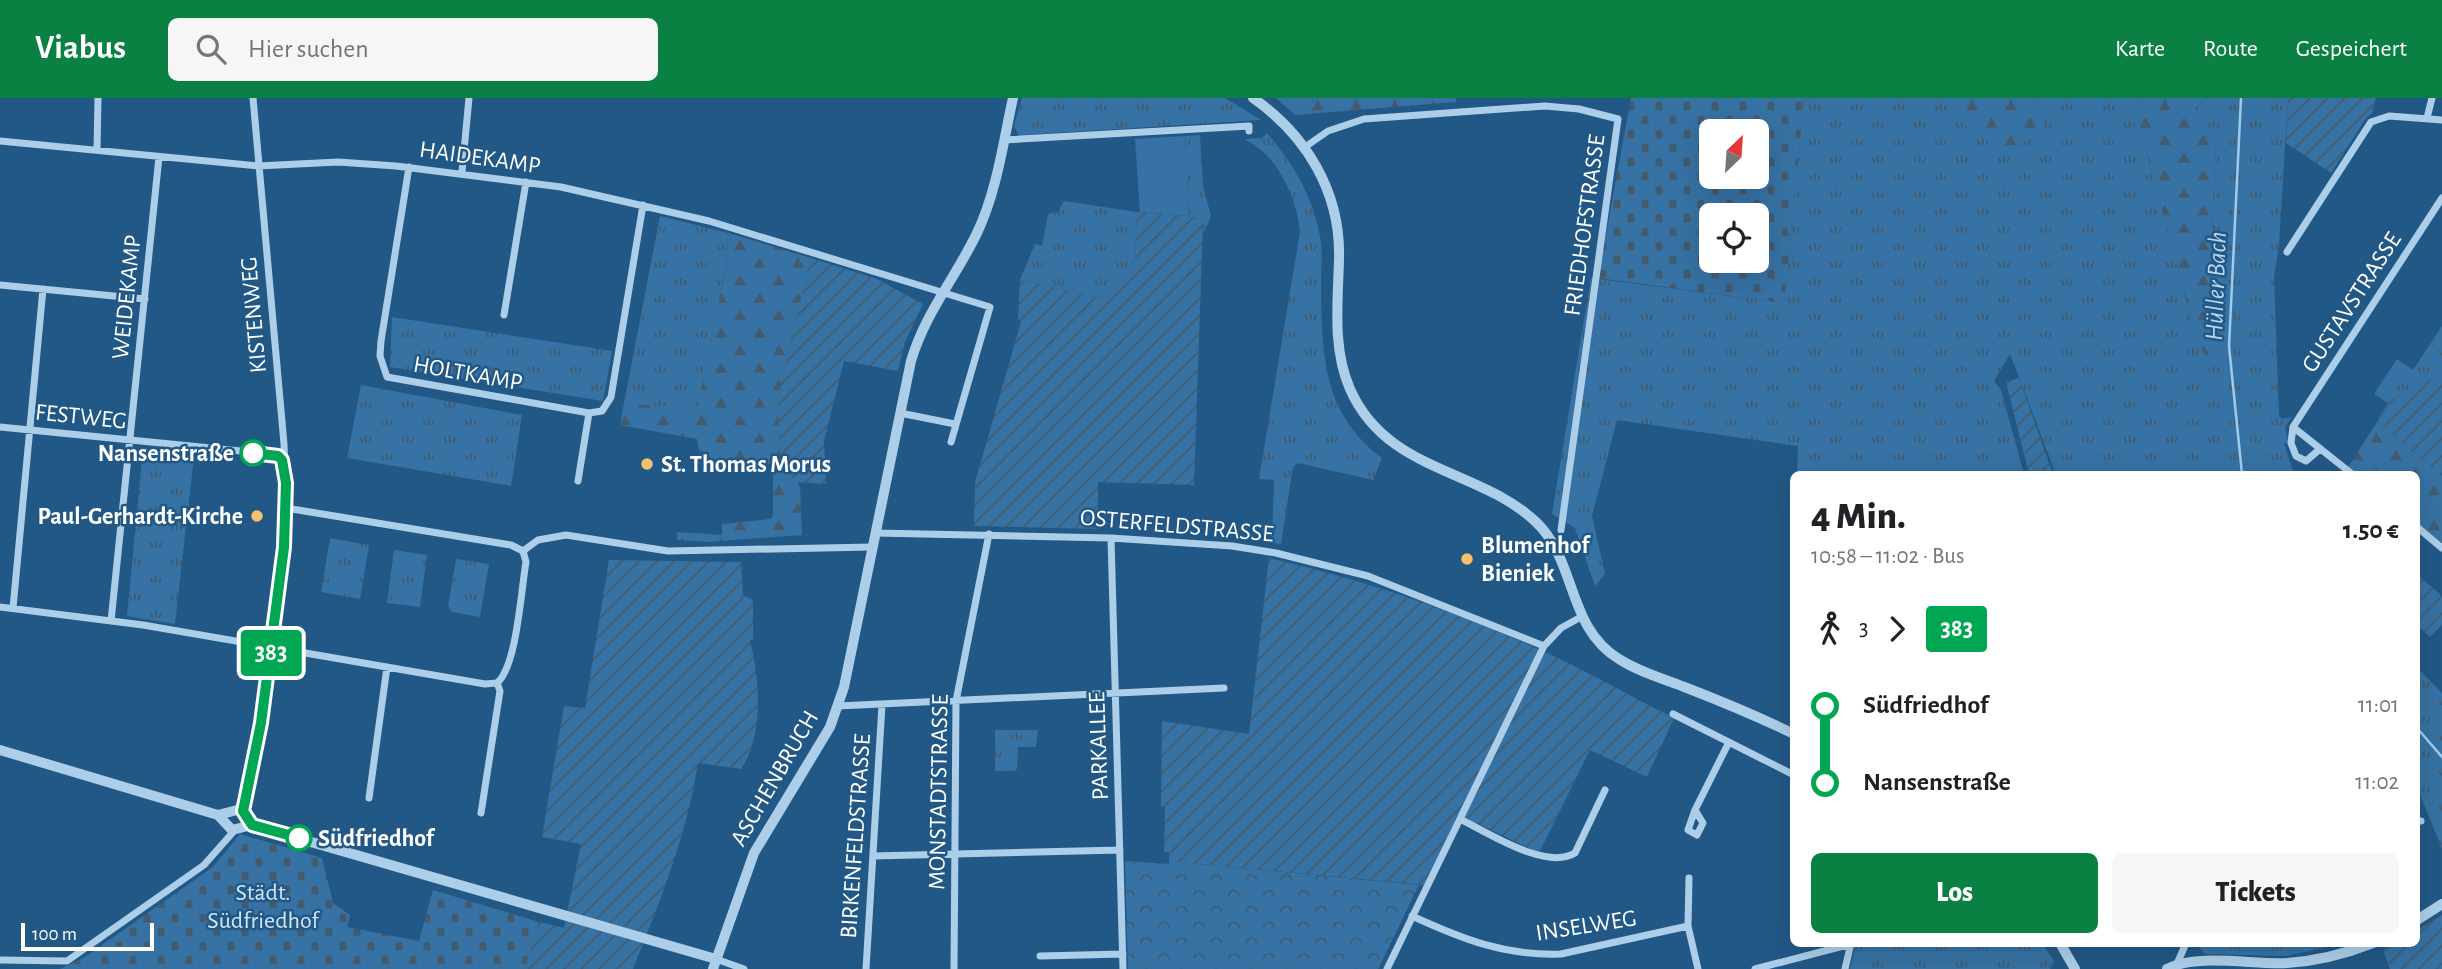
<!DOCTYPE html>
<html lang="de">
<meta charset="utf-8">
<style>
:root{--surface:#fff;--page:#f6f6f6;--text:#202124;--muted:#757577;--accent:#0b8043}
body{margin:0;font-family:"Alegreya Sans",sans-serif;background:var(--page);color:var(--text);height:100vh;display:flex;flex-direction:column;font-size:26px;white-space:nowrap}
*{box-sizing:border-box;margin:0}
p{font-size:23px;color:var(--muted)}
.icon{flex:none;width:38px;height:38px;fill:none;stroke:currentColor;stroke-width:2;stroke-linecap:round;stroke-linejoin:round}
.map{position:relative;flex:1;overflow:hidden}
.drawer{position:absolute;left:1790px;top:373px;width:630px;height:476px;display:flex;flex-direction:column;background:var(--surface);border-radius:10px;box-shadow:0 7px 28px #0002}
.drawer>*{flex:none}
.badge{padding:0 14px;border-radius:5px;font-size:24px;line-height:46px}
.needle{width:46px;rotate:25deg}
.fabs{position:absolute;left:1699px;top:21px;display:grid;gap:14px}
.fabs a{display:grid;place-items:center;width:70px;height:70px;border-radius:10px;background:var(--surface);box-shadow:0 7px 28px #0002;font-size:35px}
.scale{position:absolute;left:21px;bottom:18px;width:133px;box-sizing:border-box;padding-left:7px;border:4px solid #fff;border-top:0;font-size:19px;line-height:24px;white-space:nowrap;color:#fff;-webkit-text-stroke:5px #225886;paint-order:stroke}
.map>.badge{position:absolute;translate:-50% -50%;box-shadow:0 0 0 4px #fff}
.legs{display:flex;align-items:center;gap:10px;height:77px;padding:0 21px;font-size:23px}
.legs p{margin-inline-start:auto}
.summary{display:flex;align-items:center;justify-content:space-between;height:119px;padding:0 21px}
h1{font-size:38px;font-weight:800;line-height:52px}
.action{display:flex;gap:14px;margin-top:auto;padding:14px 21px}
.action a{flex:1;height:80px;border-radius:10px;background:var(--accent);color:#fff;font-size:28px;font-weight:800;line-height:80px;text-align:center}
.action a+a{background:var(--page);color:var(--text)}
ul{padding:0 21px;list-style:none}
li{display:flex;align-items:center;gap:24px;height:77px;font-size:26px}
li i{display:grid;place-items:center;width:10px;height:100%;margin:0 9px;background:currentColor}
li i::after{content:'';width:18px;height:18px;margin:-9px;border:5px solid;border-radius:50%;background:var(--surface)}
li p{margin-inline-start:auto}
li:first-child i{background:linear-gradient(#0000 50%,currentColor 0)}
li:last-child i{background:linear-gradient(currentColor 50%,#0000 0)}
header{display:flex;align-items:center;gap:42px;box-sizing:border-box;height:98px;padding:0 35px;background:var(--accent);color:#fff}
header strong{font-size:33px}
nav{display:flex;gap:38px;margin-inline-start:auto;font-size:24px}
.search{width:490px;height:63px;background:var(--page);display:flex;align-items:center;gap:18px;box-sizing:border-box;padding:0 24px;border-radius:10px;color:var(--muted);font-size:26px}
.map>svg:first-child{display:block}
.grass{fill:url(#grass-tufts)}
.forest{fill:url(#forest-firs)}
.cemetery{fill:url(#cemetery-stones);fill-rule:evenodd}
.park{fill:url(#park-crowns)}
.garden{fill:url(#garden-furrows)}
.pitch{fill:#3672a3}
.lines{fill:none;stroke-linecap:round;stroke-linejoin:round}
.stream{stroke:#a0caea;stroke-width:2.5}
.minor{stroke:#accee9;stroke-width:7}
.tertiary{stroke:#accee9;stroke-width:10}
.line-1-casing{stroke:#fff;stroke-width:16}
.line-1{stroke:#00a651;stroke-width:10}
.stop-1-dot{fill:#fff;stroke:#00a651;stroke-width:3.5}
.poi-dot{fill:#f5c16f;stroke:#225886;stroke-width:2.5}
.labels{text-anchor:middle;stroke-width:5;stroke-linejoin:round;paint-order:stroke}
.street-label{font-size:24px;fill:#fff;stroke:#225886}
.stop-label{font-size:24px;font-weight:bold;fill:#fff;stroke:#225886;text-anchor:end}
.poi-label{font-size:24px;font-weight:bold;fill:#fff;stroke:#225886;text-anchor:start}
.park-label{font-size:24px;fill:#d1e6f7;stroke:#225886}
.water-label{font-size:26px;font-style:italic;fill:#b8d7f1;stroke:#225886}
</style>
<header>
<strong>Viabus</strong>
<div class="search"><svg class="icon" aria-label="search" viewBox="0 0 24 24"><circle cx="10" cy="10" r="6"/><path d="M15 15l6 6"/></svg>Hier suchen</div>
<nav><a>Karte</a><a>Route</a><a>Gespeichert</a></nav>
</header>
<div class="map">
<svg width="2442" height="871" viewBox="0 0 2442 871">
<defs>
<pattern id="grass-tufts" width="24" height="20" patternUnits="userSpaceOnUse" patternTransform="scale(1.75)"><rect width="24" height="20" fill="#3672a3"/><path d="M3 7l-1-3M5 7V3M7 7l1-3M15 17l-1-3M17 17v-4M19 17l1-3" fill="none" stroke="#435b6f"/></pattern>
<pattern id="forest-firs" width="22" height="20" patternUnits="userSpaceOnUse" patternTransform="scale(1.75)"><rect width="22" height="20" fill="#3672a3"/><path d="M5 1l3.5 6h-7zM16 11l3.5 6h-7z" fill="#435b6f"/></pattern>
<pattern id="cemetery-stones" width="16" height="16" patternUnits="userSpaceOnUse" patternTransform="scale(1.75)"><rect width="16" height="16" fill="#3672a3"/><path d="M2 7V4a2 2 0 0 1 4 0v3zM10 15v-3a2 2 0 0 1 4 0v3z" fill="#435b6f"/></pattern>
<pattern id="park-crowns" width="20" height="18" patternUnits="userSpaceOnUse" patternTransform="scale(1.75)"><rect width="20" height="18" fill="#3672a3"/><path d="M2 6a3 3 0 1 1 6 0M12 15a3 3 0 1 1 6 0" fill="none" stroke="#435b6f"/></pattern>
<pattern id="garden-furrows" width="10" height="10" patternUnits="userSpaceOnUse" patternTransform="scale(1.75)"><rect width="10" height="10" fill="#3672a3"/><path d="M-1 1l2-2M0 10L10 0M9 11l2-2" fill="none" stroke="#435b6f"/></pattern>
</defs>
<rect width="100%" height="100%" fill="#225886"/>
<!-- grass -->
<path class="grass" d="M1022 0H1225L1261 22 1022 37 1018 36 1014 28Z
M1804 0H1952L1960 23 2046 37 2035 0H2138L2140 30 2193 227 2205 258 2214 269 2209 202 2216 43 2195 11 2207 0H2288L2279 146 2274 180 2279 317 2282 321 2292 319 2285 329 2288 344 2284 345 2294 376H2056L2010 256 1994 283 2001 292 2024 376H1797L1798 348 1617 322 1592 418 1605 476 1595 488 1575 430 1552 416 1591 180 1784 205Z
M1267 35C1294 67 1312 97 1320 138 1323 154 1321 171 1321 187 1322 256 1322 315 1382 360L1373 382 1298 365 1293 369 1281 446 1272 445 1274 382 1259 381 1300 134C1297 99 1277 56 1244 41L1262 40Z
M1200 37 1203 88 1211 118 1204 135 1203 123 1189 118 1185 38Z
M1064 103 1137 114 1135 162 1100 200 1020 182 1035 146 1042 148 1048 116 1058 114Z
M660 118 728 135 726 169 697 313 624 305Z
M392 219 612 253 603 303 390 269Z
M2442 228V276L2392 302 2376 324 2388 305 2374 296 2397 261 2413 272Z
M361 287 522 317 511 388 347 360Z
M143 352 194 358 175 526 127 518Z
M330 440 369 447 360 501 321 494Z
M394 452 427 457 420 509 387 505Z
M456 461 489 466 480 519 452 514 448 508Z
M2417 569 2442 595V751L2417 689Z
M995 632H1038L1036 649H1018L1017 673H995Z
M1856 845H2042L2054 863 2050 871H1850Z
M2318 845 2324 850 2286 858 2205 856 2196 846Z"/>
<!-- forest -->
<path class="forest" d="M1276 0H1456V4L1295 17Z
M1952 0H2035L2046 37 2002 51 1959 23Z
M2138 0H2207L2195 11 2216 43 2209 202 2215 270 2205 258 2193 227 2140 30Z
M728 135 811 160 777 302 781 356H784L800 389 802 437 707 444 677 442V434L722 437V426L770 421 773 418V367L739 361 728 374C707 367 700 363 697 341L620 327 624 305 697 312 726 169Z
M2377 324 2442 378V445L2417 425V376H2357L2348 369Z"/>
<!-- cemetery -->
<path class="cemetery" d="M1631 0H1804L1784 205 1598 180ZM1712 33H1757V79H1712ZM1712 117H1757V163H1712Z
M240 736 322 760 333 805 350 817 347 829 419 843 433 792 539 824 525 871H60L85 859 213 769Z"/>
<!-- park -->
<path class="park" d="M1125 763 1168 766 1169 763 1419 787 1378 871H1128Z"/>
<!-- garden -->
<path class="garden" d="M2288 0H2376L2372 15 2366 20 2331 75 2286 45Z
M1137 114 1188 118 1203 123 1194 387 1098 384V431L974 428 975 384 1021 224 1018 222 1020 182 1100 200 1135 162Z
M811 160 877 181 923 206 905 244 898 273 844 263 824 343 826 386 797 384 784 356H781L777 302Z
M2442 276V378L2377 324 2392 302Z
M2019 280 2053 376H2029L2006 284Z
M1269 460C1361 481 1450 511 1536 550 1583 571 1628 597 1674 620L1647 679 1590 652 1539 755 1458 716 1424 787 1169 763V754H1164L1165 709 1161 708 1162 623 1249 636Z
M609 462 741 464 743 497 753 502V541L750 543C760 581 764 637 741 671L698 665C687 737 660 803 633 871H525L539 824 564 830 581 746 542 739 564 608 585 610Z
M2417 476 2442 498V527L2430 539 2417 527Z
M2442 817V871H2390L2383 852 2395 845H2417V832Z"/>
<!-- pitch -->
<path class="pitch" d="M1185 38 1189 118 1140 114 1135 41Z"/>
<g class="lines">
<!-- stream -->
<path class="stream" d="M2241 0 2229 248 2242 376
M2417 630 2442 659"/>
<!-- minor -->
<path class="minor" d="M2427 20 2432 0
M1004 42 1249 28V33
M0 43 258 68 338 64 396 68 561 89 709 123 990 209 951 344
M1305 49 1328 33 1364 21 1545 8 1579 11 1618 21 1561 432
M97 52 98 0
M409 69 381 243 380 258 387 279 589 315
M462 74 469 0
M2287 154 2371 24 2389 18 2442 22
M0 187 145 201
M504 217 526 84
M900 315 955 326
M0 329 270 356 282 362
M2293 329 2352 376
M2320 351 2306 363 2296 358 2291 345 2293 329 2442 100
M578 383 589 315 602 313 611 299 643 107
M286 410 511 447 523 453 526 464C521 492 517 568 497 585
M2417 429 2442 450
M875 435 1111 440 1232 448 1276 455 1368 478 1544 548
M1111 440 1123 871
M523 453 538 442 566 437 668 453 872 449
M0 509 143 527 485 586 497 585
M13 510 43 191
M111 523 159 59
M838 608 1224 590
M1673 616 1794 677
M369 700 387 569
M1695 712 1703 725 1697 737 1688 732 1695 712 1729 644
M243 713 261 625 286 410 284 346 253 0
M481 715 500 593 497 585
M1460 721C1487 734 1546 773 1575 755L1605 692
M2417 723H2421
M873 758 1120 752
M1689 780 1688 828 1698 871
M1412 818C1462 841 1505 858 1561 856L1688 828
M1040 858 1123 856
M716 861 744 871
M0 862 67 863 204 767 234 733
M2177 866 2186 845
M866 871 882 607
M954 871 956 603 989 436
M1387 871 1544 548 1561 530 1581 519
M1755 871 1851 846
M1845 871 1851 845"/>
<!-- tertiary -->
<path class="tertiary" d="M1253 0C1306 37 1341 94 1339 161 1338 204 1332 250 1350 291 1387 375 1479 370 1536 424 1577 463 1567 530 1619 561 1639 574 1664 581 1687 590 1723 604 1759 619 1794 636
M0 652 218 717 241 711 252 727 716 861
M218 717 232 732 252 727
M2417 822 2442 806
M2060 845 2075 871
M713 871 754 755 830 629 844 589 911 263C925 215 956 179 977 135 997 93 1003 45 1013 0
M2167 871C2196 855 2254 867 2287 865 2317 863 2345 856 2373 845"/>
</g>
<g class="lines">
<defs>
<path id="line-1" d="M253 355 278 358 282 362 286 385 284 449 261 625 243 713 252 727 299 740"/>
</defs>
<!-- line-1 casing -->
<use href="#line-1" class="line-1-casing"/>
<!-- line-1 -->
<use href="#line-1" class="line-1"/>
</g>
<!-- markers -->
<g class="stop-1-dot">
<circle cx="253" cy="355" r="12"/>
<circle cx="299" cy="740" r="12"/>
</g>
<g class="poi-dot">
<circle cx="647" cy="366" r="7"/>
<circle cx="257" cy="418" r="7"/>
<circle cx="1467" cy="461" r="7"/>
</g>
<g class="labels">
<!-- street labels -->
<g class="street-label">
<text transform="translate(480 59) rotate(8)" y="8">HAIDEKAMP</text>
<text transform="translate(1584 127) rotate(-82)" y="8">FRIEDHOFSTRASSE</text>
<text transform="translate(126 199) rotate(-84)" y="8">WEIDEKAMP</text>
<text transform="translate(2351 204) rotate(-57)" y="8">GUSTAVSTRASSE</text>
<text transform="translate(253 217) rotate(-95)" y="8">KISTENWEG</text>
<text transform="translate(468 275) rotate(10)" y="8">HOLTKAMP</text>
<text transform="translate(81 318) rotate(6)" y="8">FESTWEG</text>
<text transform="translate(1177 427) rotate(5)" y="8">OSTERFELDSTRASSE</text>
<text transform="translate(1098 648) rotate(-92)" y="8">PARKALLEE</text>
<text transform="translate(774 680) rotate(-60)" y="8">ASCHENBRUCH</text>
<text transform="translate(938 694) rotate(-89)" y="8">MONSTADTSTRASSE</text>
<text transform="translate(855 738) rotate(-86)" y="8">BIRKENFELDSTRASSE</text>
<text transform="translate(1586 827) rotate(-9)" y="8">INSELWEG</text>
</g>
<!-- stop labels -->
<g class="stop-label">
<text x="234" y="363">Nansenstraße</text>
<text x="318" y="748" text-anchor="start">Südfriedhof</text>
</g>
<!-- poi labels -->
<g class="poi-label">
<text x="661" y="374">St. Thomas Morus</text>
<text x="243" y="426" text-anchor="end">Paul-Gerhardt-Kirche</text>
<text x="1481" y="455">Blumenhof<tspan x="1481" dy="28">Bieniek</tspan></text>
</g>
<!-- park labels -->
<g class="park-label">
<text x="263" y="802">Städt.<tspan x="263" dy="28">Südfriedhof</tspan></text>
</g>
<!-- water labels -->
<g class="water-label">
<text transform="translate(2215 188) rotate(-88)" y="9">Hüller Bach</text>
</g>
</g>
</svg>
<div class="fabs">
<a><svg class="needle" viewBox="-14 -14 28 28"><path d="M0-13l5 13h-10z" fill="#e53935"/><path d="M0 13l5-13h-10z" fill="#757577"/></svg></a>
<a><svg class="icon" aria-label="locate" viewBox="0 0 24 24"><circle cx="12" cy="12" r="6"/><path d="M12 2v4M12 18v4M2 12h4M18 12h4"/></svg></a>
</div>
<div class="scale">100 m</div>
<b class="badge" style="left:271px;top:555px;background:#00a651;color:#fff">383</b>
<section class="drawer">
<div class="summary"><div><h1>4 Min.</h1><p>10:58 – 11:02 · Bus</p></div><b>1.50 €</b></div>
<div class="legs"><svg class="icon" aria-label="walk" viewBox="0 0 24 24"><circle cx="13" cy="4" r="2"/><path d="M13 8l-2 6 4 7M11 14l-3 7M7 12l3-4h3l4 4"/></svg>3<svg class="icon" aria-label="forward" viewBox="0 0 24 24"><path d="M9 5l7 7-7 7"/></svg><b class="badge" style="background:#00a651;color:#fff">383</b></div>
<ul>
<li><i style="color:#00a651"></i><b>Südfriedhof</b><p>11:01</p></li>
<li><i style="color:#00a651"></i><b>Nansenstraße</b><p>11:02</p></li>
</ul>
<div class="action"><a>Los</a><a>Tickets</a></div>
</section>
</div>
